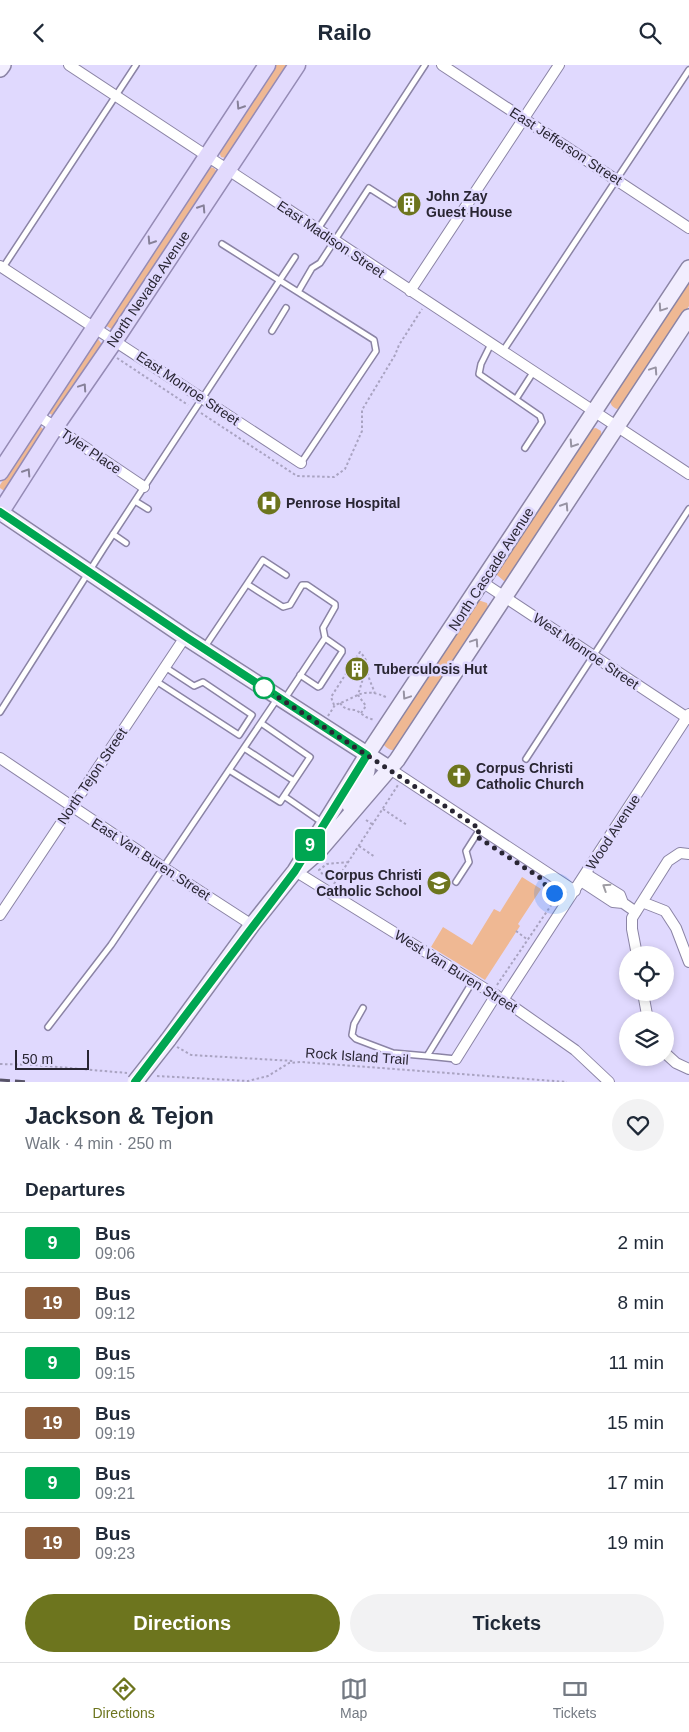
<!DOCTYPE html>
<meta charset="utf-8">
<style>
:root{--surface:#fff;--page:#f2f2f3;--text:#1f2937;--muted:#747a83;--line:#e0e1e3;--accent:#6d751e}
body{margin:0;font-family:Arial,sans-serif;background:var(--page);color:var(--text);height:100vh;display:flex;flex-direction:column;font-size:19px;white-space:nowrap}
*{box-sizing:border-box;margin:0}
p{font-size:16px;color:var(--muted)}
.icon{flex:none;width:28px;height:28px;fill:none;stroke:currentColor;stroke-width:2;stroke-linecap:round;stroke-linejoin:round}
.map{position:relative;height:1017px;overflow:hidden}
.sheet{display:flex;flex-direction:column;background:var(--surface);flex:1}
.sheet>*{flex:none}
.badge{padding:0 10px;border-radius:4px;font-size:18px;line-height:32px}
.controls{position:absolute;left:619px;top:881px;display:grid;gap:10px}
.controls a{display:grid;place-items:center;width:55px;height:55px;border-radius:50%;background:var(--surface);box-shadow:0 2px 8px #0003;font-size:25px}
.scale{position:absolute;left:15px;bottom:12px;width:74px;box-sizing:border-box;padding-left:5px;border:2px solid #292633;border-top:0;font-size:14px;line-height:18px;white-space:nowrap;color:#292633;-webkit-text-stroke:4px #e0d9fe;paint-order:stroke}
.you{position:absolute;width:25px;height:25px;margin:-12px;border:4px solid #fff;border-radius:50%;background:#1a73e8;box-shadow:0 0 0 8px #1a73e833}
.map>.badge{position:absolute;translate:-50% -50%;box-shadow:0 0 0 2px #fff}
h2{padding:0 25px;font-size:19px;line-height:45px}
.round{display:grid;place-items:center;flex:none;width:52px;height:52px;border-radius:26px;background:var(--page)}
.head{display:flex;align-items:center;justify-content:space-between;height:85px;padding:0 25px}
h1{font-size:24px;font-weight:800;line-height:38px}
.action{display:flex;gap:10px;margin-top:auto;padding:10px 25px}
.action a{flex:1;height:58px;border-radius:30px;background:var(--accent);color:#fff;font-size:20px;font-weight:800;line-height:58px;text-align:center}
.action a+a{background:var(--page);color:var(--text)}
ul{padding:0;list-style:none}
li{display:flex;align-items:center;gap:15px;height:60px;padding:0 25px;border-top:1px solid var(--line)}
li div{flex:1}
li b{display:block;font-size:19px}
li em{font-style:normal}
li .badge{min-width:55px;font-weight:700;text-align:center}
header{display:flex;justify-content:space-between;align-items:center;height:65px;padding:0 25px;background:var(--surface);font-size:22px;font-weight:800}
.dock{display:flex;justify-content:space-around;align-items:center;height:70px;border-top:1px solid var(--line);background:var(--surface);font-size:14px;color:var(--muted)}
.dock a{display:grid;justify-items:center;gap:2px}
.dock .on{color:var(--accent)}
.map>svg:first-child{display:block}
.green{fill:#efb893}
.lines{fill:none;stroke-linecap:round;stroke-linejoin:round}
.lane-casing{stroke:#8b84a5;stroke-width:8}
.street-casing{stroke:#8b84a5;stroke-width:12}
.secondary-casing{stroke:#8b84a5;stroke-width:18}
.primary-casing{stroke:#958bb5;stroke-width:19}
.path{stroke:#a9a3c1;stroke-width:2;stroke-dasharray:2.5 2.5;stroke-linecap:butt}
.lane{stroke:#fff;stroke-width:5}
.street{stroke:#fff;stroke-width:10}
.secondary{stroke:#f1edfe;stroke-width:15}
.primary{stroke:#e2dafd;stroke-width:16}
.rail{stroke:#575367;stroke-width:3;stroke-dasharray:10 5;stroke-linecap:butt}
.secondary-bridge-casing{stroke:#8b84a5;stroke-width:18;stroke-linecap:butt}
.secondary-bridge{stroke:#f1edfe;stroke-width:15}
.oneway{stroke:#868098}
.oneway2{stroke:#9793a3}
.oneway3{stroke:#9f9da3}
.line-casing{stroke:#fff;stroke-width:11}
.line{stroke:#00a651;stroke-width:8}
.walk{stroke:#292633;stroke-width:5;stroke-dasharray:0 9}
.stop-dot{fill:#fff;stroke:#00a651;stroke-width:2.5}
.labels{text-anchor:middle;stroke-width:5;stroke-linejoin:round;paint-order:stroke}
.street-label{font-size:14px;fill:#292633;stroke:#e0d9fe}
.poi-label{font-size:14px;font-weight:bold;fill:#292633;stroke:#e0d9fe;text-anchor:start}
</style>
<header><svg class="icon" aria-label="back" viewBox="0 0 24 24"><path d="M15 5l-7 7 7 7"/></svg>Railo<svg class="icon" aria-label="search" viewBox="0 0 24 24"><circle cx="10" cy="10" r="6"/><path d="M15 15l6 6"/></svg></header>
<div class="map">
<svg width="689" height="1017" viewBox="0 0 689 1017">
<rect width="100%" height="100%" fill="#e0d9fe"/>
<!-- green -->
<path class="green" d="M273 0H291L226 93 221 92 218 84Z
M210 102 214 103 217 107 113 265 105 260Z
M689 214V241L623 342 617 344C612 342 610 339 610 334Z
M93 273 98 274 101 278V283L54 351 47 347Z
M39 360 44 365 6 427 0 423V420Z
M596 363 601 366 602 374 508 515 504 516 497 510V506L591 364Z
M478 535 487 538 489 546 405 673 394 685C389 685 387 683 383 679L384 675Z
M522 812 541 824 518 859 520 861 485 915 431 882 443 862 472 880 494 844 500 847Z"/>
<g class="lines">
<defs>
<path id="lane" d="M318 164 425 0
M222 179 374 275 376 286 301 398
M2 204 136 0
M298 227 312 203 320 198 369 123 394 139
M272 266 286 243
M491 279 481 299 479 309 540 351 542 357 525 383
M503 286 689 5
M516 334 534 306
M135 436 148 444
M113 469 126 478
M247 519 263 495 286 510
M204 583 247 519 283 542 290 540 302 520H307L335 539V542L323 563 325 573 284 635
M300 610 318 622 320 621 342 587V585L325 573
M156 616 239 670 252 650 203 617 194 621 165 602
M0 647 104 483 295 192
M261 658 310 692 284 731
M244 683 294 716
M526 694 689 444
M229 705 280 737 284 731 323 758
M456 817 469 797 466 786 480 764
M363 943 354 959 352 970 356 974 393 988 427 991 473 916
M48 962 111 880 277 634
M427 991 456 994"/>
<path id="street" d="M69 0 689 409
M442 0 689 163
M0 201 301 398
M410 226 559 0
M37 350 144 422
M482 517 689 654
M0 693 164 803 252 860
M390 704 575 826
M295 806 508 938 575 985 609 1017
M586 809 620 830 623 838
M581 816 613 837 623 838 636 847
M642 837 665 846 676 863 689 897
M0 850 185 572
M637 890 632 864V853L668 796 680 788 689 789
M643 928 648 955
M503 935 689 649
M665 988 676 998 689 1004
M456 994 496 930"/>
<path id="secondary" d="M0 4 3 0
M0 447 185 572 390 704
M350 741C359 725 371 710 367 691
M302 801 318 787 397 695 689 252
M168 975 252 860 295 806 367 690 689 203"/>
<path id="primary" d="M0 407 267 0
M0 448 55 362 115 275 297 0"/>
</defs>
<!-- lane casing -->
<use href="#lane" class="lane-casing"/>
<!-- street casing -->
<use href="#street" class="street-casing"/>
<!-- secondary casing -->
<use href="#secondary" class="secondary-casing"/>
<!-- primary casing -->
<use href="#primary" class="primary-casing"/>
<!-- path -->
<path class="path" d="M117 293 188 340
M201 348 297 411 334 412 345 404 362 366V345L395 290 399 280 422 244
M351 600C358 607 353 611 368 610
M375 629C373 622 369 615 368 609 366 597 369 597 360 587L331 632 334 640C357 634 361 620 388 633
M340 638C345 645 348 644 356 645L366 652 374 655
M361 648 366 641 358 630 364 610
M328 651 335 640
M383 744 407 760
M366 755 372 759
M359 781 375 792
M326 813 319 805 327 799 348 797
M334 819 398 720
M516 866 528 875
M497 920 556 833C554 826 548 825 545 818
M177 982 191 990 294 996
M0 999 35 1000 127 1008
M157 1011 248 1016 268 1011 289 998 301 997 567 1017"/>
<!-- lane -->
<use href="#lane" class="lane"/>
<!-- street -->
<use href="#street" class="street"/>
<!-- secondary -->
<use href="#secondary" class="secondary"/>
<!-- primary -->
<use href="#primary" class="primary"/>
<!-- rail -->
<path class="rail" d="M0 1015 29 1017"/>
<defs>
<path id="secondary-bridge" d="M135 1017 168 975"/>
</defs>
<!-- secondary-bridge casing -->
<use href="#secondary-bridge" class="secondary-bridge-casing"/>
<!-- secondary-bridge -->
<use href="#secondary-bridge" class="secondary-bridge"/>
</g>
<!-- one-way arrows -->
<defs><path id="oneway-chevron" d="M-2-3.5L2.5 0L-2 3.5" fill="none" stroke-width="1.6" stroke-linecap="round" stroke-linejoin="round" transform="scale(1.25)"/></defs>
<g class="oneway">
<use href="#oneway-chevron" transform="translate(240 41) rotate(123)"/>
<use href="#oneway-chevron" transform="translate(202 143) rotate(-57)"/>
<use href="#oneway-chevron" transform="translate(151 176) rotate(123)"/>
<use href="#oneway-chevron" transform="translate(83 322) rotate(-56)"/>
<use href="#oneway-chevron" transform="translate(27 407) rotate(-57)"/>
</g>
<g class="oneway2">
<use href="#oneway-chevron" transform="translate(662 243) rotate(124)"/>
<use href="#oneway-chevron" transform="translate(654 305) rotate(-56)"/>
<use href="#oneway-chevron" transform="translate(573 379) rotate(123)"/>
<use href="#oneway-chevron" transform="translate(565 441) rotate(-57)"/>
<use href="#oneway-chevron" transform="translate(475 577) rotate(-56)"/>
<use href="#oneway-chevron" transform="translate(406 631) rotate(124)"/>
</g>
<use class="oneway3" href="#oneway-chevron" transform="translate(606 822) rotate(-147)"/>
<g class="lines">
<defs>
<path id="line" d="M0 447 186 572 367 690 295 806 135 1017"/>
</defs>
<!-- line casing -->
<use href="#line" class="line-casing"/>
<!-- line -->
<use href="#line" class="line"/>
<!-- walk -->
<path class="walk" d="M264 623 480 764 476 771 542 814 547 823 554 828"/>
</g>
<!-- icons -->
<defs>
<symbol id="building-disc" viewBox="-11 -11 22 22"><circle r="9.5" fill="#6d751e" stroke="#e0d9fe"/><path d="M-4-6H4V6H1V3H-1V6H-4ZM-2.5-4.3h1.7v1.8h-1.7ZM.8-4.3h1.7v1.8H.8ZM-2.5-1h1.7V.8h-1.7ZM.8-1h1.7V.8H.8Z" fill="#fff"/></symbol>
<symbol id="hospital-disc" viewBox="-11 -11 22 22"><circle r="9.5" fill="#6d751e" stroke="#e0d9fe"/><path d="M-5-5h3v3.5h4V-5h3V5h-3V1.5h-4V5h-3Z" fill="#fff"/></symbol>
<symbol id="church-disc" viewBox="-11 -11 22 22"><circle r="9.5" fill="#6d751e" stroke="#e0d9fe"/><path d="M-1.2-6h2.4v3.5h3.3v2.4h-3.3V6h-2.4V-.1h-3.3v-2.4h3.3Z" fill="#fff"/></symbol>
<symbol id="school-disc" viewBox="-11 -11 22 22"><circle r="9.5" fill="#6d751e" stroke="#e0d9fe"/><path d="M0-5L7-2L0 1L-7-2ZM-4 1L0 2.5L4 1V4Q0 6-4 4Z" fill="#fff"/></symbol>
</defs>
<g fill-rule="evenodd">
<use href="#building-disc" x="395" y="125" width="28" height="28"/>
<use href="#hospital-disc" x="255" y="424" width="28" height="28"/>
<use href="#building-disc" x="343" y="590" width="28" height="28"/>
<use href="#church-disc" x="445" y="697" width="28" height="28"/>
<use href="#school-disc" x="425" y="804" width="28" height="28"/>
</g>
<!-- markers -->
<circle class="stop-dot" cx="264" cy="623" r="10"/>
<g class="labels">
<!-- street labels -->
<g class="street-label">
<text transform="translate(566 81) rotate(33)" y="5">East Jefferson Street</text>
<text transform="translate(331 174) rotate(34)" y="5">East Madison Street</text>
<text transform="translate(148 224) rotate(-56)" y="5">North Nevada Avenue</text>
<text transform="translate(188 323) rotate(34)" y="5">East Monroe Street</text>
<text transform="translate(91 386) rotate(34)" y="5">Tyler Place</text>
<text transform="translate(491 504) rotate(-57)" y="5">North Cascade Avenue</text>
<text transform="translate(586 586) rotate(34)" y="5">West Monroe Street</text>
<text transform="translate(92 711) rotate(-56)" y="5">North Tejon Street</text>
<text transform="translate(613 767) rotate(-57)" y="5">Wood Avenue</text>
<text transform="translate(151 794) rotate(33)" y="5">East Van Buren Street</text>
<text transform="translate(456 906) rotate(32)" y="5">West Van Buren Street</text>
<text transform="translate(357 991) rotate(4)" y="5">Rock Island Trail</text>
</g>
<!-- poi labels -->
<g class="poi-label">
<text x="426" y="136">John Zay<tspan x="426" dy="16">Guest House</tspan></text>
<text x="286" y="443">Penrose Hospital</text>
<text x="374" y="609">Tuberculosis Hut</text>
<text x="476" y="708">Corpus Christi<tspan x="476" dy="16">Catholic Church</tspan></text>
<text x="422" y="815" text-anchor="end">Corpus Christi<tspan x="422" dy="16">Catholic School</tspan></text>
</g>
</g>
</svg>
<div class="controls">
<a><svg class="icon" aria-label="locate" viewBox="0 0 24 24"><circle cx="12" cy="12" r="6"/><path d="M12 2v4M12 18v4M2 12h4M18 12h4"/></svg></a>
<a><svg class="icon" aria-label="layers" viewBox="0 0 24 24"><path d="M12 4l9 5-9 5-9-5zM3 14l9 5 9-5"/></svg></a>
</div>
<div class="scale">50 m</div>
<div class="you" style="left:554px;top:828px"></div>
<b class="badge" style="left:310px;top:780px;background:#00a651;color:#fff">9</b>
</div>
<section class="sheet">
<div class="head"><div><h1>Jackson &amp; Tejon</h1><p>Walk · 4 min · 250 m</p></div><a class="round"><svg class="icon" aria-label="heart" viewBox="0 0 24 24"><path d="M12 20l-8-8c-3-5 5-10 8-4 3-6 11-1 8 4z"/></svg></a></div>
<h2>Departures</h2>
<ul>
<li><span class="badge" style="background:#00a651;color:#fff">9</span><div><b>Bus</b><p>09:06</p></div><em>2 min</em></li>
<li><span class="badge" style="background:#8b5e3c;color:#fff">19</span><div><b>Bus</b><p>09:12</p></div><em>8 min</em></li>
<li><span class="badge" style="background:#00a651;color:#fff">9</span><div><b>Bus</b><p>09:15</p></div><em>11 min</em></li>
<li><span class="badge" style="background:#8b5e3c;color:#fff">19</span><div><b>Bus</b><p>09:19</p></div><em>15 min</em></li>
<li><span class="badge" style="background:#00a651;color:#fff">9</span><div><b>Bus</b><p>09:21</p></div><em>17 min</em></li>
<li><span class="badge" style="background:#8b5e3c;color:#fff">19</span><div><b>Bus</b><p>09:23</p></div><em>19 min</em></li>
</ul>
<div class="action"><a>Directions</a><a>Tickets</a></div>
</section>
<nav class="dock">
<a class="on"><svg class="icon" aria-label="directions" viewBox="0 0 24 24"><path d="M12 3l9 9-9 9-9-9zM9 14v-3h6M13 9l2 2-2 2"/></svg>Directions</a>
<a><svg class="icon" aria-label="map" viewBox="0 0 24 24"><path d="M3 6l6-2 6 2 6-2v14l-6 2-6-2-6 2zM9 4v14M15 6v14"/></svg>Map</a>
<a><svg class="icon" aria-label="tickets" viewBox="0 0 24 24"><path d="M3 7h18v10H3zM15 7v10"/></svg>Tickets</a>
</nav>
